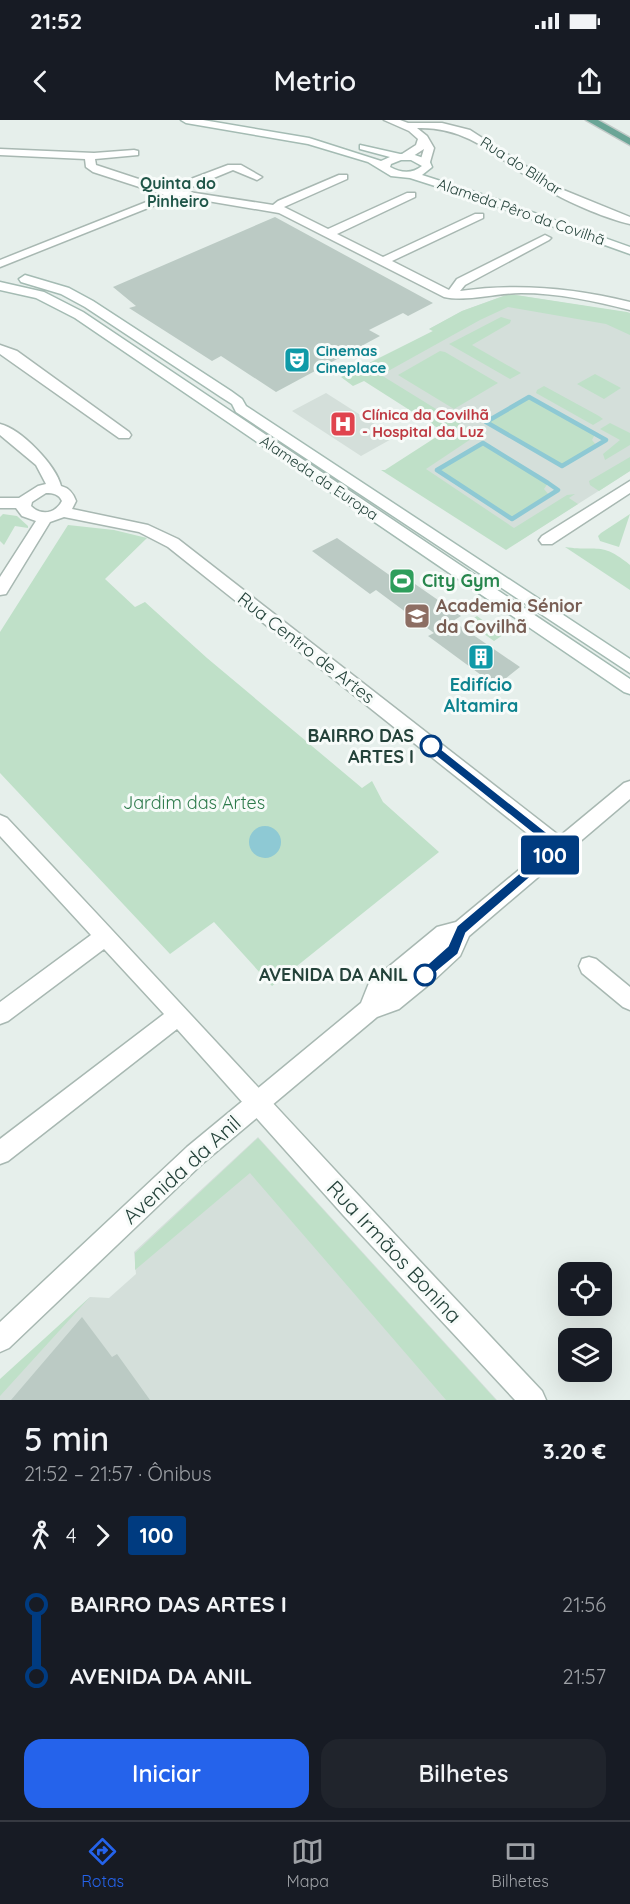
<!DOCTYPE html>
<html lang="pt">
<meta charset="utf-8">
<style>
:root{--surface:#171b24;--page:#20242c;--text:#f1f3f6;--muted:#9ea1a6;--line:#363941;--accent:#2563eb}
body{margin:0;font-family:Quicksand,sans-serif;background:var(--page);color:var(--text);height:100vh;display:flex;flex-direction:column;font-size:22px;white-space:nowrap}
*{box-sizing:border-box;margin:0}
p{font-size:20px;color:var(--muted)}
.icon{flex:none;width:33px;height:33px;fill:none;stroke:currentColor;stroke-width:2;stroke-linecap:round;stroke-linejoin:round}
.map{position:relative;height:1280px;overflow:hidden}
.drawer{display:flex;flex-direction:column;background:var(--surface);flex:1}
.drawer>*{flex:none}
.badge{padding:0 12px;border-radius:4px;font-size:21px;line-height:39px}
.fabs{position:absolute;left:558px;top:1142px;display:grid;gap:12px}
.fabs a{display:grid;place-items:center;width:54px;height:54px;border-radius:12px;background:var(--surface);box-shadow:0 6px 24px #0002;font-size:30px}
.map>.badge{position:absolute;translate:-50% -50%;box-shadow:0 0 0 3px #fff}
.legs{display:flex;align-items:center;gap:9px;height:66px;padding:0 24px;font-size:20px}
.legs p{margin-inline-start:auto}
.headline{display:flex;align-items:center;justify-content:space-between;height:102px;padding:0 24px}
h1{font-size:33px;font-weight:600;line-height:45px}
.action{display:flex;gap:12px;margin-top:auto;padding:12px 24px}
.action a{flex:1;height:69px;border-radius:18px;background:var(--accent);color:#fff;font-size:24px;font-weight:600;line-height:69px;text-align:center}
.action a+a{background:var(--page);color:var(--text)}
ul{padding:0 24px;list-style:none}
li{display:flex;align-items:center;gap:21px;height:72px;font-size:22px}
li i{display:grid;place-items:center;width:9px;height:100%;margin:0 8px;background:currentColor}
li i::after{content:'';width:15px;height:15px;margin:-8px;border:4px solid;border-radius:50%;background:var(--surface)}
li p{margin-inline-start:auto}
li:first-child i{background:linear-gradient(#0000 50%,currentColor 0)}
li:last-child i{background:linear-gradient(currentColor 50%,#0000 0)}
.status{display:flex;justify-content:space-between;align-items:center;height:42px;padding:0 30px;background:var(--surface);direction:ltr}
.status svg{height:16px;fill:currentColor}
header{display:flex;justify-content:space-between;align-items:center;height:78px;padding:0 24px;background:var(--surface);font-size:27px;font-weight:600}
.tab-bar{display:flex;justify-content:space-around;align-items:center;height:84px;border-top:2px solid var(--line);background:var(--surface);font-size:16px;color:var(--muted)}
.tab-bar a{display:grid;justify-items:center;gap:3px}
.tab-bar .selected{color:var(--accent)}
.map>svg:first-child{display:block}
.built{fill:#d4dfda}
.green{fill:#bfe0c8}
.water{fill:#8ec9d4}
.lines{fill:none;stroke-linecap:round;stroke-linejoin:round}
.stream{stroke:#8ec9d4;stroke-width:4.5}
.building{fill:#bbcac4}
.minor-casing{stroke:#a8b8b2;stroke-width:3}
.tertiary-casing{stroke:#a8b8b2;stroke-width:3}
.secondary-casing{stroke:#a4bbb3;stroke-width:3}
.primary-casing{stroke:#c2cac8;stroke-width:3}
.minor{fill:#fff;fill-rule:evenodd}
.tertiary{fill:#fff;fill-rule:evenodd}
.secondary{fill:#fff;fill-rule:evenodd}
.primary{fill:#6aa596;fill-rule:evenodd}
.line-1{fill:#003b80;stroke:#fff;stroke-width:1.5}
.stop-1-dot{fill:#fff;stroke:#003b80;stroke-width:3}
.labels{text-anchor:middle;stroke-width:6;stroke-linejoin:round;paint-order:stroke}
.far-street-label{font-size:15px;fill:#24423a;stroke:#f7fbf9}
.far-culture-label{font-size:15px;font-weight:bold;fill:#0d838f;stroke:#f7fbf9;text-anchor:start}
.far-health-label{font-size:15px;font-weight:bold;fill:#be3a42;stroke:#f7fbf9;text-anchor:start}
.far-neighbourhood-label{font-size:16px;font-weight:bold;fill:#1f5548;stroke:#f7fbf9}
.leisure-label{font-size:18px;font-weight:bold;fill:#27864d;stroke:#f7fbf9;text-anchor:start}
.education-label{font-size:18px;font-weight:bold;fill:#785e54;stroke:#f7fbf9;text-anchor:start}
.street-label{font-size:18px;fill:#24423a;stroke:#f7fbf9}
.culture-label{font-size:18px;font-weight:bold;fill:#0d838f;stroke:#f7fbf9}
.stop-label{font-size:18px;font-weight:bold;fill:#24423a;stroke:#f7fbf9;text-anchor:end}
.park-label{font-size:18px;fill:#2d7a4b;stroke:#f7fbf9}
.near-street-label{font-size:21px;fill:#24423a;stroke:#f7fbf9}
</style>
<div class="status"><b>21:52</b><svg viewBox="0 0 49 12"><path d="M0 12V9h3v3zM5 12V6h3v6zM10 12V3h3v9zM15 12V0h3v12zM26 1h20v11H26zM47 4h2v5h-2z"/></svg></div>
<header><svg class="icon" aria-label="back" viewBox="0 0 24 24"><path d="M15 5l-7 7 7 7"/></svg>Metrio<svg class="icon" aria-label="share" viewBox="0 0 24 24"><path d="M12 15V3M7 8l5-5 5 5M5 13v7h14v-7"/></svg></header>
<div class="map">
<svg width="630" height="1280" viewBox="0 0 630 1280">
<rect width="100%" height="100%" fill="#e6efeb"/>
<!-- built -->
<path class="built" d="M509 174 630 193V351L515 424 406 352 469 315 360 249 433 211 429 209 462 191Z
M326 273 395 317 361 336 292 291Z
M258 1017 497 1280H0V1261L90 1177 109 1178 136 1154 134 1132Z"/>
<!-- green -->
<path class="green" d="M509 174 627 192 630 193V215L606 204 508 187 480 200 381 255 475 313 474 317 426 349 514 408 567 375 575 374 569 378 578 384 506 430 381 350H385L444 312 364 261 353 266 341 257 433 211 429 209 462 191Z
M501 197 511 200 510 203 472 225 521 253 510 259 449 224Z
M440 231 445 232 498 263 454 289 398 255Z
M595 254 621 268 604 279 577 264Z
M544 266 599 296 603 299 593 305 536 273 537 270Z
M529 277 595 314 592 320 597 326 562 346 486 302Z
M610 303 630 313V325L605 340 603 334 620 320 600 309Z
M483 323 548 363 544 369 549 375 512 399 437 350Z
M630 337V351L599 371 590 365 589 361Z
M3 394 17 396 28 406V408L15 406 4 425 0 421V397Z
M630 394 619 427 600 421 598 416 601 413Z
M68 405 114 410 147 418 105 459 135 487 145 482 207 538 362 668 372 661 383 682 439 732 272 866 214 802 170 834 0 653V512Z
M565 427C597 432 601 421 630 445V470Z
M477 496 503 515 494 521 467 502Z
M258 1018 496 1280H446L250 1053 135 1150V1133Z
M90 1177 0 1276V1259Z"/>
<!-- water -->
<path class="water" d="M249 722a16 16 0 1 1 32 0a16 16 0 1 1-32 0Z"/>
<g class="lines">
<!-- stream -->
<path class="stream" d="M529 277 606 320 562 346 486 302Z
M483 323 548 363 558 370 512 399 437 350Z"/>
</g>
<!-- building -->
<path class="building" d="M275 97 433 183 408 196 403 193 369 210 380 216 276 272 221 236 212 241 129 188 136 186 113 167Z
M337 418 395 459 402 455 461 496 453 501 520 547 496 566 428 516 434 513 376 470 370 474 312 431Z
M82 1197 112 1237 117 1234 150 1280H11Z"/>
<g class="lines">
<defs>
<path id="minor" d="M384 0H400L408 3H442L470 10 561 69 630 97V104C608 99 572 84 553 73 506 47 475 6 417 8L427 16 434 28 430 42 425 45 420 42 424 29 410 38H402V34L416 25 418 19 409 11Z
M0 29 94 33 134 30 138 31V35L95 39 96 45 172 70 175 65 228 45H241L262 57 257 60 233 50 182 71 273 85 278 81 339 55H347V59L284 87 328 109 407 73H415V77L337 114 383 137 475 94H483V98L392 141 449 170 457 159 545 115 551 118 549 120 465 165 460 171C518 163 574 168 630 182V190C594 181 558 173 521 173 496 173 467 182 444 177L279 93 178 76 0 147V140L164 75 93 52 86 47 85 39 0 35Z
M0 225 17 231 129 312 131 315 129 318H119L0 234Z
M0 304C21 309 56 345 61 366 69 368 73 373 76 381L72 389 148 405 178 419 566 721 569 727 566 733 559 735 552 733 168 427 139 412 64 397 50 402 6 474 0 475V457L36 401 22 396 16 388H0V378H19L38 366 46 364 36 345 0 315ZM46 373C53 373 59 374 62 381 55 394 41 396 31 386L32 382Z
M630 361V373L552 424H542L539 420 542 416Z
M0 695 7 698C186 888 362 1081 542 1271L546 1280H515L344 1096 177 909 8 1041 0 1044V1019L164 894 104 829 8 901 0 904V882L91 815 0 716Z
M589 837 596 839 630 867V890L623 887 582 853 579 846 582 839Z"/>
<path id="tertiary" d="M630 661V679L469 816 460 836 432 862 399 889 377 897 203 1043 9 1228 0 1232V1202L187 1027 361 883 369 863 437 807 456 802 624 663Z"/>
<path id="secondary" d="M181 0H203L309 18 381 41 390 37 360 29V25L400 34H412L429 40 432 47 422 55 487 76 630 127V134L479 80 410 58 391 56 368 42 308 24 186 3ZM401 40H411L422 46C412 54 401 53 390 47L391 44Z
M25 155 69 168 93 181 231 271 242 279 246 286 630 539V553L236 292 232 284 221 277 85 187 61 174 21 162 19 159Z
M0 162 44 172 83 192 630 559V574L624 572 75 198 36 178 0 170Z"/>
<path id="primary" d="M586 0H598L630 18V25Z"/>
</defs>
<!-- minor casing -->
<use href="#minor" class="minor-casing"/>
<!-- tertiary casing -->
<use href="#tertiary" class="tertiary-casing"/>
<!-- secondary casing -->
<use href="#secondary" class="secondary-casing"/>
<!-- primary casing -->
<use href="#primary" class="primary-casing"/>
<!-- minor -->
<use href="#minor" class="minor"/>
<!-- tertiary -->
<use href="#tertiary" class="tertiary"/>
<!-- secondary -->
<use href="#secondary" class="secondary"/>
<!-- primary -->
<use href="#primary" class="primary"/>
</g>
<!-- line-1 -->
<path class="line-1" d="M431 621 565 727 466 813 458 834 425 861 420 860 418 855 420 851 448 826 457 806 550 727 427 629V623Z"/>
<!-- icons -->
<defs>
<symbol id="theatre-square" viewBox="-11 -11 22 22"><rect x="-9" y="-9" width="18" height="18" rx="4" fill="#0f9aa8" stroke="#f7fbf9"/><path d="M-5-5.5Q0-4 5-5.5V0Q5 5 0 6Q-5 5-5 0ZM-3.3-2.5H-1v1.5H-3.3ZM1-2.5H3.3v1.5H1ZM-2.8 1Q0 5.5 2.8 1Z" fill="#fff"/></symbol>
<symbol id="hospital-square" viewBox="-11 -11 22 22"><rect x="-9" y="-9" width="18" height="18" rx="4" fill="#e0444e" stroke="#f7fbf9"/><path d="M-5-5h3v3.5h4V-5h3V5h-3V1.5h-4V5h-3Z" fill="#fff"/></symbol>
<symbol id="stadium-square" viewBox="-11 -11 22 22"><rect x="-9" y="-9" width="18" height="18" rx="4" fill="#2e9e5b" stroke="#f7fbf9"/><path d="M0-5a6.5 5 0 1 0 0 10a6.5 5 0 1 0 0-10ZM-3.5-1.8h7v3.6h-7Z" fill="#fff"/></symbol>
<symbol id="university-square" viewBox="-11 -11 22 22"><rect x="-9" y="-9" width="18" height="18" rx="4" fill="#8d6e63" stroke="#f7fbf9"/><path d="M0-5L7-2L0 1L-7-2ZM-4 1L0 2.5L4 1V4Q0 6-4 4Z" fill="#fff"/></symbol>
<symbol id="building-square" viewBox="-11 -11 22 22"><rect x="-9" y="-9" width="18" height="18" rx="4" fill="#0f9aa8" stroke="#f7fbf9"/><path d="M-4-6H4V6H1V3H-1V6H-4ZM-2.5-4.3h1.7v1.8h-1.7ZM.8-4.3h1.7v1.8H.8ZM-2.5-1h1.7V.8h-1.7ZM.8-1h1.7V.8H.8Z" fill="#fff"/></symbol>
</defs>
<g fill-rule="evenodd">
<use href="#theatre-square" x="282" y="225" width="30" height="30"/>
<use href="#hospital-square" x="328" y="289" width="30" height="30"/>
<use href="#stadium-square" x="387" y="446" width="30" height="30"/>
<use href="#university-square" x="402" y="481" width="30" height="30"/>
<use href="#building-square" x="466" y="522" width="30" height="30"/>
</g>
<!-- markers -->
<g class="stop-1-dot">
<circle cx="431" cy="626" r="10"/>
<circle cx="425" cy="855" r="10"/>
</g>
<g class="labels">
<!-- far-street labels -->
<g class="far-street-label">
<text transform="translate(521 46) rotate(33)" y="5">Rua do Bilhar</text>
<text transform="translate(521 92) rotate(19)" y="5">Alameda Pêro da Covilhã</text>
<text transform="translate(319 358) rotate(34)" y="5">Alameda da Europa</text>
</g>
<!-- far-culture labels -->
<g class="far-culture-label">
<text x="316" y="236">Cinemas<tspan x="316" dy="17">Cineplace</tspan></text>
</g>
<!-- far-health labels -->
<g class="far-health-label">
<text x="362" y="300">Clínica da Covilhã<tspan x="362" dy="17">- Hospital da Luz</tspan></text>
</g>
<!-- far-neighbourhood labels -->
<g class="far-neighbourhood-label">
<text x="178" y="69">Quinta do<tspan x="178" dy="18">Pinheiro</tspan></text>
</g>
<!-- leisure labels -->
<g class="leisure-label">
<text x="422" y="467">City Gym</text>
</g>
<!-- education labels -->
<g class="education-label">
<text x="436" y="492">Academia Sénior<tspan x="436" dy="21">da Covilhã</tspan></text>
</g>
<!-- street labels -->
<g class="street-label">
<text transform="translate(306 528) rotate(38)" y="6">Rua Centro de Artes</text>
</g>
<!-- culture labels -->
<g class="culture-label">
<text x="481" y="571">Edifício<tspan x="481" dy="21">Altamira</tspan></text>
</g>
<!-- stop labels -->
<g class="stop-label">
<text x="414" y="622">BAIRRO DAS<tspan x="414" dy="21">ARTES I</tspan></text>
<text x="408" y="861">AVENIDA DA ANIL</text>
</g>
<!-- park labels -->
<g class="park-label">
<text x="194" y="689">Jardim das Artes</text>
</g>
<!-- near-street labels -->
<g class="near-street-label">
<text transform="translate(182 1050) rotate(-42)" y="7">Avenida da Anil</text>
<text transform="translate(394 1132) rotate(47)" y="7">Rua Irmãos Bonina</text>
</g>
</g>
</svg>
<div class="fabs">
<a><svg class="icon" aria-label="locate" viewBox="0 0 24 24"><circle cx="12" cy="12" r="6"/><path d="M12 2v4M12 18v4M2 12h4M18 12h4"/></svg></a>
<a><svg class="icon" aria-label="layers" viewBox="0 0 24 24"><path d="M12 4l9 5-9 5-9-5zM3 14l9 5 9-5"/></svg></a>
</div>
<b class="badge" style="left:550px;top:735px;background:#003b80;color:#fff">100</b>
</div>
<section class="drawer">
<div class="headline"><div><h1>5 min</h1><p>21:52 – 21:57 · Ônibus</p></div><b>3.20 €</b></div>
<div class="legs"><svg class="icon" aria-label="walk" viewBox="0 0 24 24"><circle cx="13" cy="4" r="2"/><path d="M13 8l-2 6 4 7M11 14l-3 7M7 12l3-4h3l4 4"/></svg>4<svg class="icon" aria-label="forward" viewBox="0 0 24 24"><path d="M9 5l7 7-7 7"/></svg><b class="badge" style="background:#003b80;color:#fff">100</b></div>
<ul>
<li><i style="color:#003b80"></i><b>BAIRRO DAS ARTES I</b><p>21:56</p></li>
<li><i style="color:#003b80"></i><b>AVENIDA DA ANIL</b><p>21:57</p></li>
</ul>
<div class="action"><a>Iniciar</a><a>Bilhetes</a></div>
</section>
<nav class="tab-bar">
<a class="selected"><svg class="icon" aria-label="directions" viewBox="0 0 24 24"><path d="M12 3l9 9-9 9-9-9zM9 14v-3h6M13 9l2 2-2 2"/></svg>Rotas</a>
<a><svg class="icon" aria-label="map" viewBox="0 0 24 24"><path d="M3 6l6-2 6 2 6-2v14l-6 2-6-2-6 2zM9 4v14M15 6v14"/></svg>Mapa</a>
<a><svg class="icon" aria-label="tickets" viewBox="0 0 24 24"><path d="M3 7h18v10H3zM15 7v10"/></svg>Bilhetes</a>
</nav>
